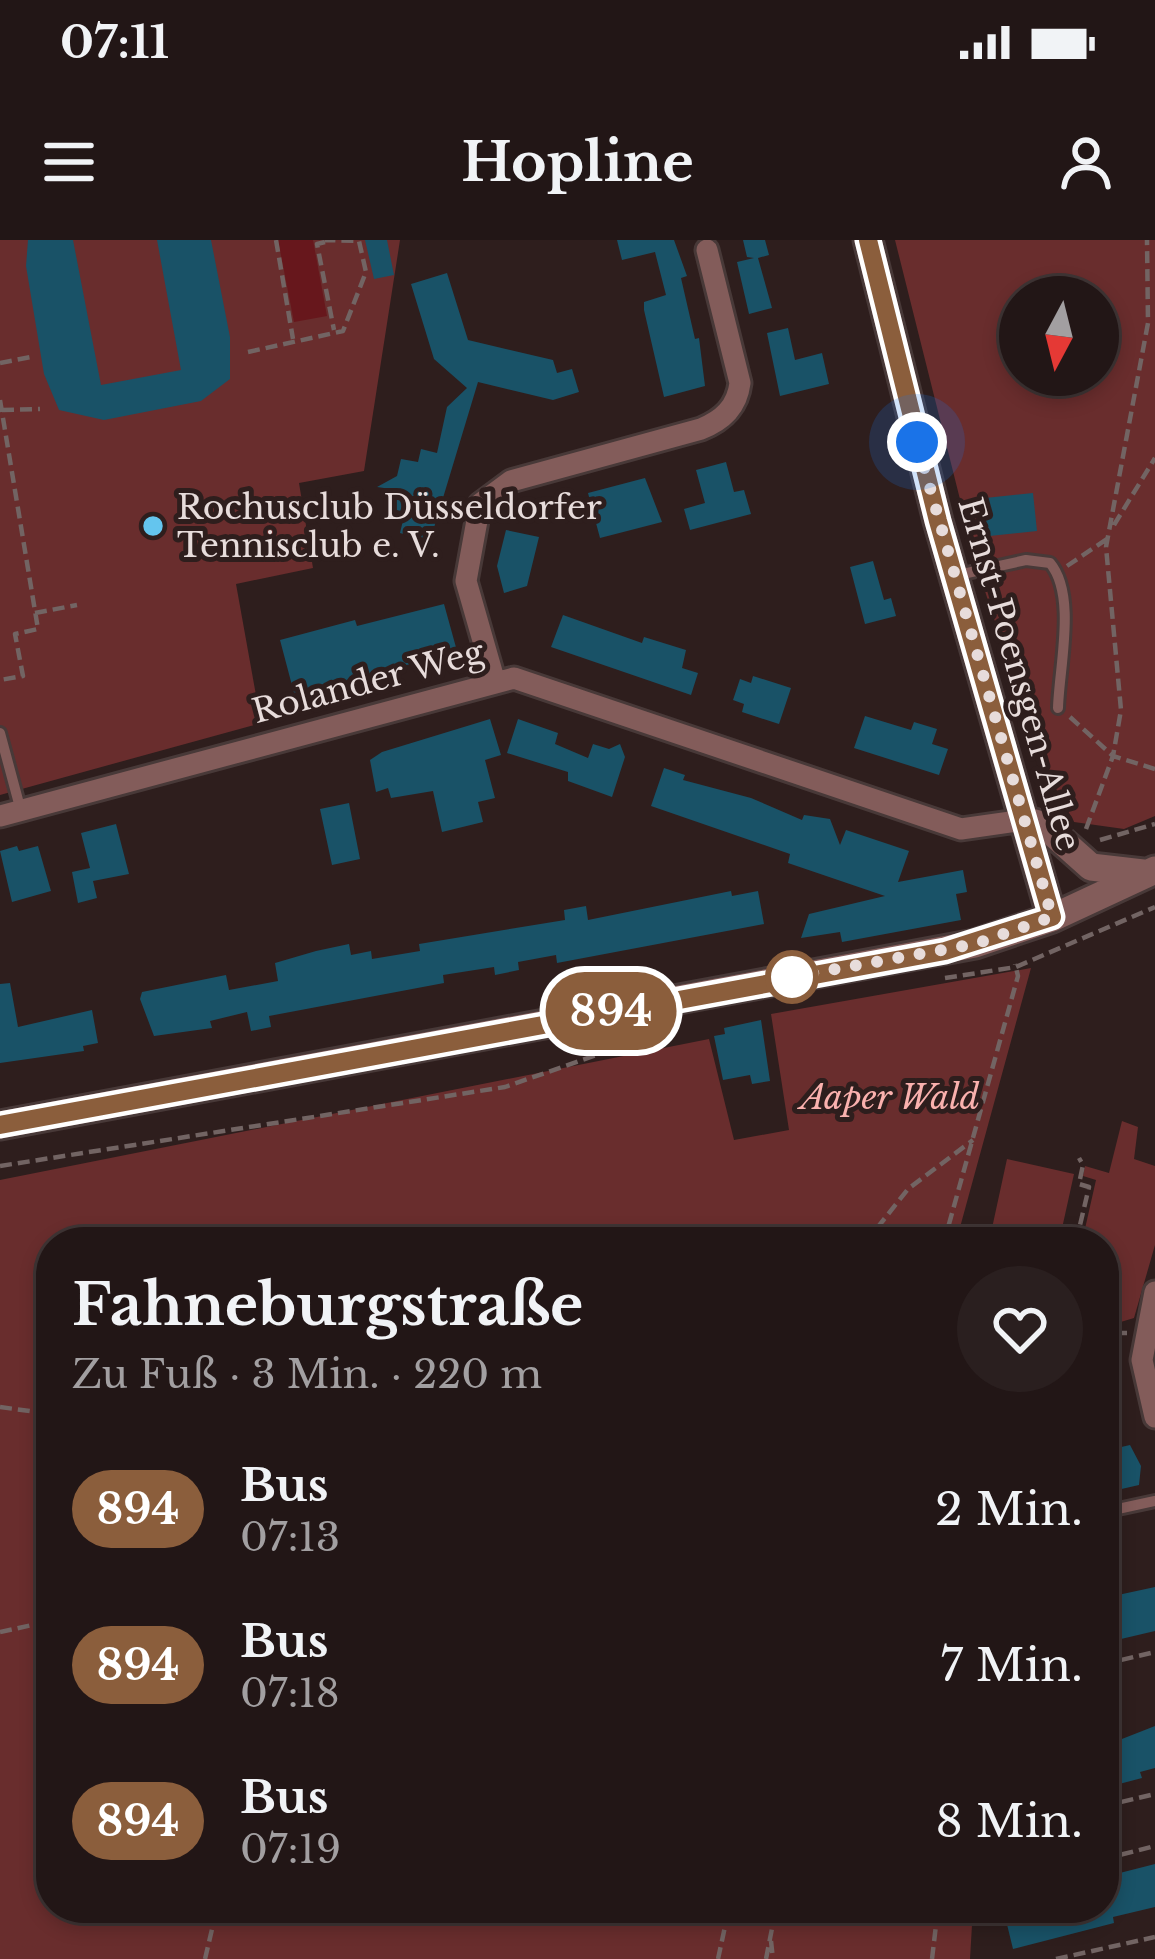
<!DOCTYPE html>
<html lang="de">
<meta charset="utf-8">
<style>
:root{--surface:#221616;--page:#2a1f1f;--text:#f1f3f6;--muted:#a29fa1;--line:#3f3535}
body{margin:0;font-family:"Libre Baskerville",serif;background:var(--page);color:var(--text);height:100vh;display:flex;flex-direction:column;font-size:45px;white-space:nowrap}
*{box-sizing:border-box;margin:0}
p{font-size:39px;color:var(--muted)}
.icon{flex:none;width:66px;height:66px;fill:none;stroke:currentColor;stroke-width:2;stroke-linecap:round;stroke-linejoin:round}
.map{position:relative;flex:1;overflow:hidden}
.details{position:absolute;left:36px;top:987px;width:1083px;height:696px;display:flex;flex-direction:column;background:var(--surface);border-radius:48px;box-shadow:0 6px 18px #0003,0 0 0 3px var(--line)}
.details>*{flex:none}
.badge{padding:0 24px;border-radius:39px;font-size:42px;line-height:78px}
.needle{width:78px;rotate:187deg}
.buttons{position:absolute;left:999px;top:36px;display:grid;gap:24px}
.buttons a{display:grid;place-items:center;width:120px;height:120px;border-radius:50%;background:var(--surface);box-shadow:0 6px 18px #0003,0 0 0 3px var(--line);font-size:60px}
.you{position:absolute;width:60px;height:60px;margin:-30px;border:9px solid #fff;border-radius:50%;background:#1a73e8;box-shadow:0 0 0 18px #1a73e833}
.map>.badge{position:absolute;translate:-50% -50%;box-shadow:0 0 0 6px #fff}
.round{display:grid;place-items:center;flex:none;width:126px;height:126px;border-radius:63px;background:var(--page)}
.head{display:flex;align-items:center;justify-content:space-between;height:204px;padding:0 36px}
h1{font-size:57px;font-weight:800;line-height:90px}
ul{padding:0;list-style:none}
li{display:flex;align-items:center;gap:36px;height:156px;padding:0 36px}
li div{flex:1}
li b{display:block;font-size:45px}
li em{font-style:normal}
li .badge{min-width:132px;font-weight:700;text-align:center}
.status{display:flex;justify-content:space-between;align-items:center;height:84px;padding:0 60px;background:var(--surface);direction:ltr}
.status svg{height:33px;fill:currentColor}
header{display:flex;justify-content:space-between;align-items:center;height:156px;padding:0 36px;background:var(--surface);font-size:54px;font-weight:800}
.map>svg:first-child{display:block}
.green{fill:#692d2d;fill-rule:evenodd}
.water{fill:#67171c}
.building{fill:#195267}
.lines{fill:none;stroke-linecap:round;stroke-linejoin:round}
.service-casing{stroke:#483938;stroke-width:16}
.minor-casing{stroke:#483938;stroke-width:27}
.tertiary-casing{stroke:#483938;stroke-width:33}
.path{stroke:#726463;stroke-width:4.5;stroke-dasharray:12 6;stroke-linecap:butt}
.service{stroke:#835c5a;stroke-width:10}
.minor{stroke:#835c5a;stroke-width:21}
.tertiary{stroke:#835c5a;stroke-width:27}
.line-casing{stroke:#fff;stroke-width:27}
.line{stroke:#8b5e3c;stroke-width:18}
.walk{stroke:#e7dcdb;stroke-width:12;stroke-dasharray:0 21.6}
.poi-dot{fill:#64c5ee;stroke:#2e1e1d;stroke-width:4.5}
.stop-dot{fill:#fff;stroke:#8b5e3c;stroke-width:6}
.labels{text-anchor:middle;stroke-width:10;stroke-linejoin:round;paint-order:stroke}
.poi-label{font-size:33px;fill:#e7dcdb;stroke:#2e1e1d;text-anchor:start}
.street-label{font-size:33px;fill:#e7dcdb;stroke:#2e1e1d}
.park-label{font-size:33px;font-style:italic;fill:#fab1ae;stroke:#2e1e1d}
</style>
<div class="status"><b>07:11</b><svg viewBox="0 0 49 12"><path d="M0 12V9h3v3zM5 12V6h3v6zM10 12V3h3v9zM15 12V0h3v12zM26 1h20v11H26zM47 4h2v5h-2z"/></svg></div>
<header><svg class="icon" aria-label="menu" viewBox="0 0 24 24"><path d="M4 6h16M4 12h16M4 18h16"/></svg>Hopline<svg class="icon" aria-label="person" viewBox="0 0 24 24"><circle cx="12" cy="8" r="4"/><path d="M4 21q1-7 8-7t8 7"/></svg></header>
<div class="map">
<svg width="1155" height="1719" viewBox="0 0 1155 1719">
<rect width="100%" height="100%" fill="#2e1e1d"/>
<!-- green -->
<path class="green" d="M0 0H400L364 231 299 243 313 328 236 344 261 483 0 555Z
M895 0H1155V576L1124 589 1074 582 1042 523 977 327ZM1020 57H1098V135H1020Z
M1031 728 956 1002H51V1668H973L970 1719H0V940L709 799 734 900 789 890 771 774Z
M1122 881 1138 887 1134 919 1155 926V1005L1134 1078 1104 1087V1002H1082L1096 940 1083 936 1085 926 1109 933Z
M1007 919 1074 934 1059 1002H989Z"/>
<!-- water -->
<path class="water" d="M278 0H313L327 76 294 82Z"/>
<!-- building -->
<path class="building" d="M28 0H73L101 145 181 130 157 0H211L230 97V139L201 161 104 180 59 170 44 134 26 26Z
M365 0H387L394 35 374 39Z
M617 0H674L687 36 681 38 695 99 699 98 705 146 664 157 644 70V62L666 55 655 12 622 20Z
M743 0H765L769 15 758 18 772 68 749 74 737 22 754 18 747 17Z
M447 33 468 100 553 120 557 133 572 129 579 152 553 160 478 142 430 301 400 293 405 272 393 269 398 250 377 247 397 236 401 219 418 222 421 209 437 213 447 167 467 148 434 119 411 44Z
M788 88 795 120 822 113 829 144 780 156 767 93Z
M726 222 734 252 744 250 751 274 690 290 684 269 705 263 696 230Z
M645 238 662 282 600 298 588 253Z
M1033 253 1037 291 980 297 976 259Z
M506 290 539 297 527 346 504 353 497 326Z
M873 321 884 360 891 358 896 376 865 384 850 327Z
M444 364 457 411 335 445 329 452 317 446 294 453 280 400 355 380 357 386Z
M563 375 642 403 644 397 686 410 682 428 698 433 691 455 551 407Z
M753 436 791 448 779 484 742 472 744 464 733 460 740 439 751 443Z
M865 476 911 490 914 482 937 489 932 504 948 509 939 535 854 508Z
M490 479 501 515 485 520 495 558 478 562 483 582 442 592 433 551 391 558 388 548 376 552 370 520 382 512Z
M518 479 558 493 555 504 588 518 593 504 609 509 620 504 625 517 612 557 568 541V532L507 513Z
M664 528 685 535 683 540 751 558 802 580 804 575 830 579 840 605 846 590 909 611 898 642 963 630 967 652 956 654 961 680 842 702 840 692 801 698 809 674 885 656 788 623 790 614 651 566Z
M349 563 360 619 332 625 320 569Z
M116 584 129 634 93 641 97 658 78 663 72 632 90 628 81 593Z
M17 606 19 611 38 606 51 651 12 662 0 611Z
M731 651 732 656 758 651 764 684 557 723 556 715 518 722 519 730 495 735 494 727 443 735 444 743 269 776 271 787 251 791 247 772 210 781 212 788 154 796 140 759 142 752 226 735 229 750 278 741 275 723 316 711 349 704 351 715 371 711 372 719 420 711 419 704 565 680 564 670 586 666 588 680Z
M10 743 18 787 92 770 98 803 83 806 84 811 0 823V744Z
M761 780 770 841 752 844 750 835 723 840 714 796 725 794 724 788Z
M1130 1205 1141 1226 1139 1245 1104 1253V1211Z
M1155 1347V1391L1104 1403V1358Z
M1155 1486V1528L1140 1532 1142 1538 1104 1548V1506Z
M1155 1624V1667L1113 1677 1114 1683 1013 1709 1003 1668H1104V1637Z"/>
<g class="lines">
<defs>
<path id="service" d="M958 335 1026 320 1050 323C1077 355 1059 428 1058 468
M0 493 21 571
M1104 1272 1155 1261"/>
<path id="minor" d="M494 439 466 341 480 264 511 241 701 189C723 180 737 167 740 143L707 10
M0 576 514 438 961 589 1024 580
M1155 1052 1142 1120 1155 1177"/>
<path id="tertiary" d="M868 0 938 281 1052 678
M1024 580 1045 586 1091 627 1143 633
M0 885 975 704 1052 678 1155 630"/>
</defs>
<!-- service casing -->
<use href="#service" class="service-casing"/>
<!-- minor casing -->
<use href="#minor" class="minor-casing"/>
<!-- tertiary casing -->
<use href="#tertiary" class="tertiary-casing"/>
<!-- path -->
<path class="path" d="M276 0 293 99
M325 2 317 4 334 90
M248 112 343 91 366 32 359 1 325 0
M0 123 31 117
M0 160 38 389 15 394 23 436 0 440
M2 170 40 169
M1114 285 1155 218
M1067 326 1107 299
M35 373 77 365
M1070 477 1113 516 1155 529
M1086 589 1113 516 1121 470 1106 307 1148 83 1147 0
M1100 600 1155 584
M945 738 1016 727 1155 667
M0 926 505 847 674 788
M525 1002 550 991 585 1002
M866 1002 908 949 973 900
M944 1002 1018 736 1015 724
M1076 1002 1089 947 1079 944 1083 925 1079 918
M1104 1093H1127
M0 1167 37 1172 51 1168
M0 1392 51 1381
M1104 1424 1155 1412
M1104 1566 1155 1554
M1104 1619 1155 1606
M771 1701 773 1719
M205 1719 217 1668
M718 1719 729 1668
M766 1719 776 1668
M932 1719 938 1668
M1056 1719 1155 1697"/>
<!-- service -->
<use href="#service" class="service"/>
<!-- minor -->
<use href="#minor" class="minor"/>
<!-- tertiary -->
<use href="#tertiary" class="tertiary"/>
</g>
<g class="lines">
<defs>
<path id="line" d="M0 885 945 711 1052 677 938 281 868 0"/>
</defs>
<!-- line casing -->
<use href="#line" class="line-casing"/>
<!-- line -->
<use href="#line" class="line"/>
<!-- walk -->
<path class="walk" d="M792 737 975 704 1052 677 917 202"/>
</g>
<!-- markers -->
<circle class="poi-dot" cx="153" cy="286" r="12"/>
<circle class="stop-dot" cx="792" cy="737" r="24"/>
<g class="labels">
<!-- poi labels -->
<g class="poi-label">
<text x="177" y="279">Rochusclub Düsseldorfer<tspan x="177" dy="38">Tennisclub e. V.</tspan></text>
</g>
<!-- street labels -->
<g class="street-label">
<text transform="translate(1020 434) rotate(74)" y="12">Ernst-Poensgen-Allee</text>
<text transform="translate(368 441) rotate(-15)" y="12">Rolander Weg</text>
</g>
<!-- park labels -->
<g class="park-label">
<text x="890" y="869">Aaper Wald</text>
</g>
</g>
</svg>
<div class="buttons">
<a><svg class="needle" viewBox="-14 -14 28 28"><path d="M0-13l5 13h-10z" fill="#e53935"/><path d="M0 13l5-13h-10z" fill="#a29fa1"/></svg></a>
</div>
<div class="you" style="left:917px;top:202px"></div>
<b class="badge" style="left:611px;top:771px;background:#8b5e3c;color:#fff">894</b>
<section class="details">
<div class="head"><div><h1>Fahneburgstraße</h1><p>Zu Fuß · 3 Min. · 220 m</p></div><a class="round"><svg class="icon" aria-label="heart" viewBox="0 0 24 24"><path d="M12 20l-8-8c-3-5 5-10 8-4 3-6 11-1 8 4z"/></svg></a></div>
<ul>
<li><span class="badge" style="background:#8b5e3c;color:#fff">894</span><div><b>Bus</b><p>07:13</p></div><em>2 Min.</em></li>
<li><span class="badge" style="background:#8b5e3c;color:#fff">894</span><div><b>Bus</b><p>07:18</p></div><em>7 Min.</em></li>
<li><span class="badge" style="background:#8b5e3c;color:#fff">894</span><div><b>Bus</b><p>07:19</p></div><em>8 Min.</em></li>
</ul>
</section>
</div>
